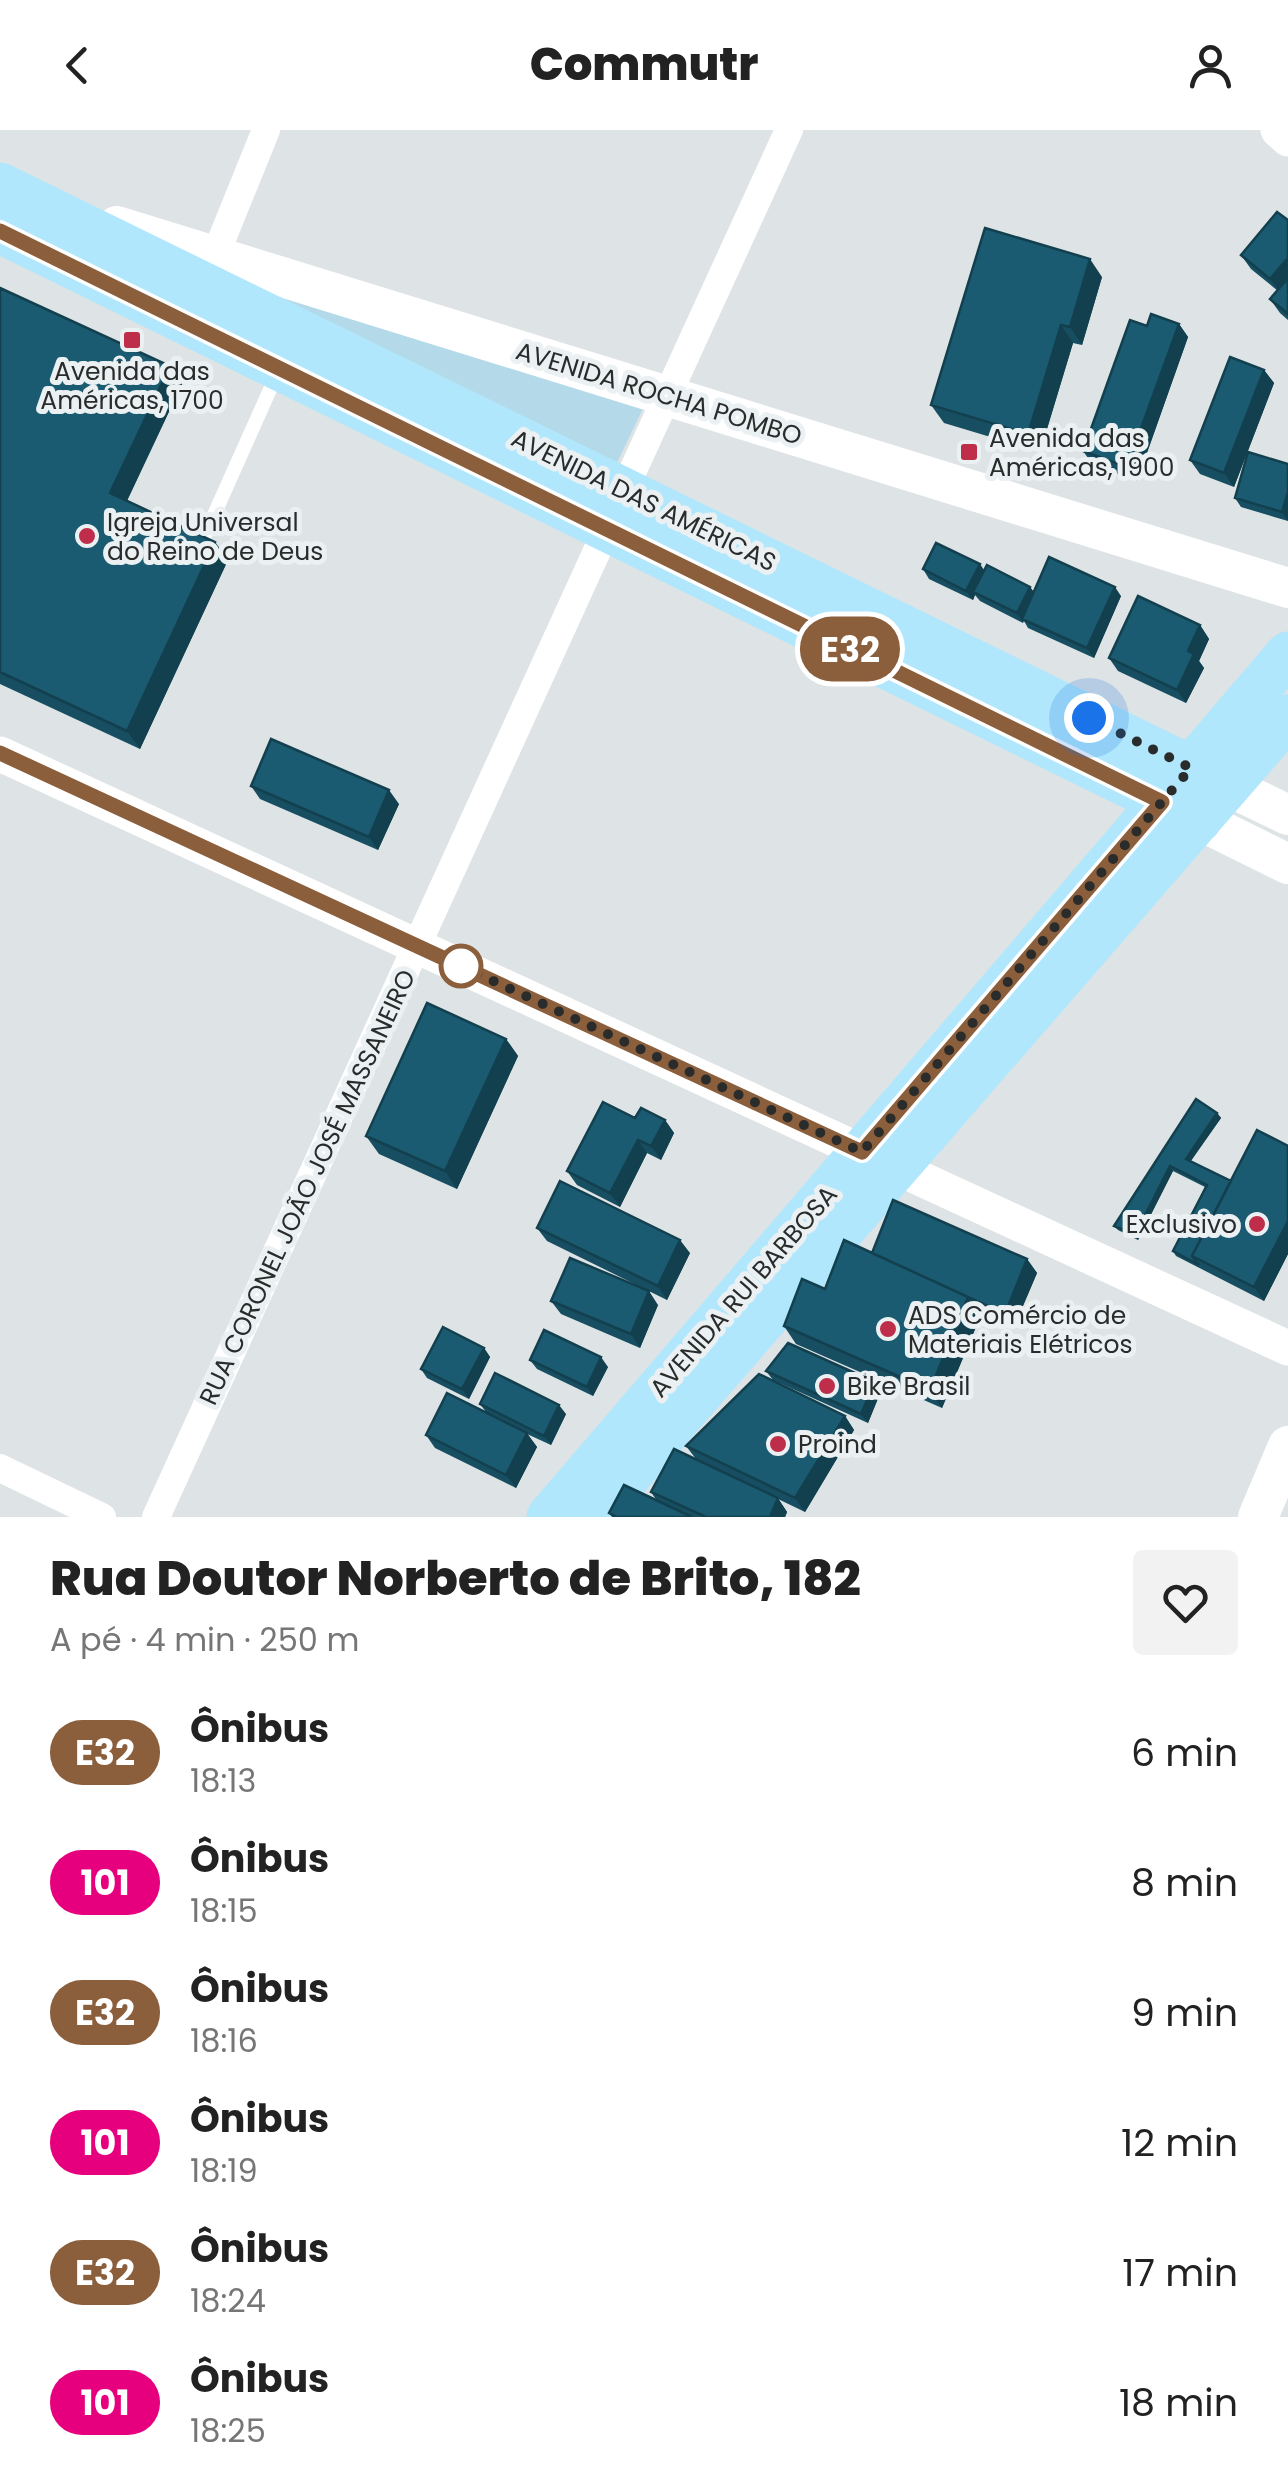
<!DOCTYPE html>
<html lang="pt">
<meta charset="utf-8">
<style>
:root{--surface:#fff;--page:#f2f2f2;--text:#222;--muted:#767676}
body{margin:0;font-family:Poppins,sans-serif;background:var(--page);color:var(--text);height:100vh;display:flex;flex-direction:column;font-size:38px;white-space:nowrap}
*{box-sizing:border-box;margin:0}
p{font-size:32px;color:var(--muted)}
.icon{flex:none;width:55px;height:55px;fill:none;stroke:currentColor;stroke-width:2;stroke-linecap:round;stroke-linejoin:round}
.map{position:relative;height:1387px;overflow:hidden}
.drawer{display:flex;flex-direction:column;background:var(--surface);flex:1}
.drawer>*{flex:none}
.badge{padding:0 20px;border-radius:32px;font-size:35px;line-height:65px}
.you{position:absolute;width:50px;height:50px;margin:-25px;border:8px solid #fff;border-radius:50%;background:#1a73e8;box-shadow:0 0 0 15px #1a73e833}
.map>.badge{position:absolute;translate:-50% -50%;box-shadow:0 0 0 5px #fff}
.round{display:grid;place-items:center;flex:none;width:105px;height:105px;border-radius:10px;background:var(--page)}
.overview{display:flex;align-items:center;justify-content:space-between;height:170px;padding:0 50px}
h1{font-size:48px;font-weight:800;line-height:75px}
ul{padding:0;list-style:none}
li{display:flex;align-items:center;gap:30px;height:130px;padding:0 50px}
li div{flex:1}
li b{display:block;font-size:38px}
li em{font-style:normal}
li .badge{min-width:110px;font-weight:700;text-align:center}
header{display:flex;justify-content:space-between;align-items:center;height:130px;padding:0 50px;background:var(--surface);font-size:45px;font-weight:800}
.map>svg:first-child{display:block}
.green{fill:#b4dae9}
.lines{fill:none;stroke-linecap:round;stroke-linejoin:round}
.service{stroke:#fff;stroke-width:14}
.minor{stroke:#fff;stroke-width:28}
.tertiary{stroke:#fff;stroke-width:35}
.secondary{stroke:#fff;stroke-width:40}
.primary{stroke:#b0e7fc;stroke-width:45}
.wall{fill:#174e61}
.shaded-wall{fill:#13404f}
.building{fill:#1b5b71;stroke:#13404f;stroke-width:2.5}
.line-casing{stroke:#fff;stroke-width:22}
.line{stroke:#8b5e3c;stroke-width:15}
.walk{stroke:#2a2c2c;stroke-width:10;stroke-dasharray:0 18}
.poi-dot{fill:#be2e4b;stroke:#ebf0f2;stroke-width:4}
.stop-dot{fill:#fff;stroke:#8b5e3c;stroke-width:5}
.labels{text-anchor:middle;stroke-width:10;stroke-linejoin:round;paint-order:stroke}
.poi-label{font-size:25px;fill:#2a2c2c;stroke:#ebf0f2;text-anchor:start}
.street-label{font-size:25px;fill:#2a2c2c;stroke:#ebf0f2}
</style>
<header><svg class="icon" aria-label="back" viewBox="0 0 24 24"><path d="M15 5l-7 7 7 7"/></svg>Commutr<svg class="icon" aria-label="person" viewBox="0 0 24 24"><circle cx="12" cy="8" r="4"/><path d="M4 21q1-7 8-7t8 7"/></svg></header>
<div class="map">
<svg width="1288" height="1387" viewBox="0 0 1288 1387">
<rect width="100%" height="100%" fill="#dee3e5"/>
<!-- green -->
<path class="green" d="M238 151 645 274 616 335Z"/>
<g class="lines">
<!-- service -->
<path class="service" d="M205 405 277 244"/>
<!-- minor -->
<path class="minor" d="M215 126 266 0
M624 360 789 0
M0 1338 102 1387
M156 1387 607 399"/>
<!-- tertiary -->
<path class="tertiary" d="M1278 0 1288 9
M0 624 1288 1218"/>
<!-- secondary -->
<path class="secondary" d="M117 96 1288 458
M1228 656 1288 685
M1199 690 1288 734
M1258 1387 1288 1316"/>
<!-- primary -->
<path class="primary" d="M0 55 1228 656
M0 101 1199 690
M549 1387 1288 524
M593 1387 1288 587"/>
</g>
<!-- wall -->
<path class="wall" d="M1288 90V190L1280 183 1270 169 1278 161 1251 139 1241 125Z
M1102 147 1082 215 1073 213 1040 322 944 293 931 275Z
M0 158 182 254 127 371 215 412 228 430 140 619 0 554Z
M1179 194 1188 207 1137 351 1093 335 1083 321Z
M1264 240 1274 253 1234 357 1200 344 1190 330Z
M1288 334V391L1241 377 1235 368Z
M923 439 984 440 1030 457 1034 462 1121 466 1094 528 1028 498 1024 491 1023 493 980 471 975 465 973 470 929 449Z
M1200 495 1209 509 1199 531 1204 538 1186 573 1118 541 1109 528Z
M251 656 399 674 378 720 260 669Z
M506 909 518 926 457 1059 379 1024 366 1006Z
M1217 983 1221 988 1191 1031 1231 1051 1288 1016V1124L1264 1171 1176 1126 1173 1121 1205 1057 1173 1041 1138 1110 1118 1100 1114 1096Z
M635 988 665 990 674 1003 661 1030 647 1023 620 1077 577 1055 567 1041Z
M537 1098 690 1123 667 1170 547 1111Z
M872 1123 1027 1129 1037 1143 1014 1197 978 1181 981 1185 942 1278 796 1214 784 1196 825 1159Z
M551 1171 658 1175 640 1218 561 1184Z
M484 1218 490 1227 469 1269 427 1248 421 1239Z
M530 1230 608 1237 593 1266 537 1239Z
M766 1241 881 1261 868 1293 773 1250Z
M480 1274 566 1284 551 1315 527 1304 537 1317 516 1358 435 1318 426 1305 486 1282Z
M845 1286 854 1300 805 1382 778 1369 787 1382 785 1387H612L609 1383 657 1371 651 1362 696 1329 686 1316Z"/>
<!-- shaded-wall -->
<path class="shaded-wall" d="M1090 129 1102 147 1082 215 1070 197Z
M1286 130 1288 134V152L1280 162 1270 149Z
M1179 194 1188 207 1137 351 1127 337Z
M1061 195 1073 213 1040 322 1028 304Z
M170 236 182 254 122 381 110 363Z
M1264 240 1274 253 1234 357 1224 343Z
M1288 362V391L1282 382Z
M215 412 228 430 140 619 127 601Z
M980 434 986 443 973 462 975 465 973 470 966 461Z
M1030 457 1036 466 1022 489 1023 493 1017 483Z
M1115 457 1121 466 1094 528 1087 518Z
M1200 495 1209 509 1199 531 1204 538 1186 573 1177 560 1188 521Z
M389 660 399 674 378 720 369 707Z
M506 909 518 926 457 1059 445 1041Z
M1217 983 1221 988 1189 1033 1186 1029Z
M665 990 674 1003 661 1030 651 1016Z
M638 1010 647 1023 620 1077 610 1063Z
M1170 1036 1173 1041 1138 1110 1135 1105Z
M1288 1091V1124L1264 1171 1254 1157Z
M680 1110 690 1123 667 1170 658 1156Z
M1027 1129 1037 1143 1014 1197 1005 1184Z
M649 1161 658 1175 640 1218 631 1204Z
M968 1167 981 1185 942 1278 930 1260Z
M484 1218 490 1227 469 1269 462 1259Z
M601 1227 608 1237 593 1266 587 1257Z
M875 1252 881 1261 868 1293 861 1284Z
M559 1275 566 1284 551 1315 544 1306Z
M845 1286 854 1300 805 1382 795 1368Z
M527 1303 537 1317 516 1358 506 1345Z
M778 1368 787 1382 785 1387H770Z"/>
<!-- building -->
<path class="building" d="M1277 82 1288 90V132L1286 130 1270 149 1241 125Z
M985 98 1090 129 1070 197 1061 195 1028 304 931 275Z
M1288 148V184L1270 169Z
M0 158 170 236 110 363 215 412 127 601 0 542Z
M1151 184 1179 194 1127 337 1083 321 1130 190 1147 196Z
M1230 227 1264 240 1224 343 1190 330Z
M1248 322 1288 334V362L1282 382 1235 368Z
M936 413 980 434 966 461 923 439Z
M1049 427 1115 457 1087 518 1022 489Z
M987 435 1030 457 1017 483 973 462Z
M1138 466 1200 495 1188 521 1194 524 1177 560 1109 528Z
M271 609 389 660 369 707 251 656Z
M427 873 506 909 445 1041 366 1006Z
M1196 969 1217 983 1186 1029 1231 1051 1192 1126 1199 1135 1173 1121 1207 1055 1170 1036 1135 1105 1114 1096Z
M603 972 635 988 641 978 665 990 651 1016 638 1010 610 1063 567 1041Z
M1257 1000 1288 1016V1091L1254 1157 1192 1126Z
M560 1051 680 1110 658 1156 537 1098Z
M893 1070 1027 1129 1005 1184 872 1123Z
M844 1110 968 1167 930 1260 784 1196 802 1149 825 1159Z
M570 1128 649 1161 631 1204 551 1171Z
M443 1197 484 1218 462 1259 421 1239Z
M544 1200 601 1227 587 1257 530 1230Z
M788 1213 875 1252 861 1284 766 1241Z
M495 1243 559 1275 544 1306 480 1274Z
M759 1244 845 1286 795 1368 686 1316Z
M447 1263 527 1303 506 1345 426 1305Z
M674 1319 778 1368 770 1387H706L651 1362Z
M624 1355 692 1387H617L609 1383Z"/>
<g class="lines">
<defs>
<path id="line" d="M0 101 1162 672 862 1022 0 623"/>
</defs>
<!-- line casing -->
<use href="#line" class="line-casing"/>
<!-- line -->
<use href="#line" class="line"/>
<!-- walk -->
<path class="walk" d="M461 836 862 1022 1191 638 1089 588"/>
</g>
<!-- markers -->
<g class="poi-dot">
<rect x="122" y="200" width="20" height="20" rx="5"/>
<rect x="959" y="312" width="20" height="20" rx="5"/>
<circle cx="87" cy="406" r="10"/>
<circle cx="1257" cy="1094" r="10"/>
<circle cx="888" cy="1199" r="10"/>
<circle cx="827" cy="1256" r="10"/>
<circle cx="778" cy="1314" r="10"/>
</g>
<circle class="stop-dot" cx="461" cy="836" r="20"/>
<g class="labels">
<!-- poi labels -->
<g class="poi-label">
<text x="132" y="250" text-anchor="middle">Avenida das<tspan x="132" dy="29">Américas, 1700</tspan></text>
<text x="989" y="317">Avenida das<tspan x="989" dy="29">Américas, 1900</tspan></text>
<text x="107" y="401">Igreja Universal<tspan x="107" dy="29">do Reino de Deus</tspan></text>
<text x="1237" y="1103" text-anchor="end">Exclusivo</text>
<text x="908" y="1194">ADS Comércio de<tspan x="908" dy="29">Materiais Elétricos</tspan></text>
<text x="847" y="1265">Bike Brasil</text>
<text x="798" y="1323">Proind</text>
</g>
<!-- street labels -->
<g class="street-label">
<text transform="translate(659 263) rotate(17)" y="9">AVENIDA ROCHA POMBO</text>
<text transform="translate(644 370) rotate(26)" y="9">AVENIDA DAS AMÉRICAS</text>
<text transform="translate(307 1057) rotate(-65)" y="9">RUA CORONEL JOÃO JOSÉ MASSANEIRO</text>
<text transform="translate(743 1161) rotate(-49)" y="9">AVENIDA RUI BARBOSA</text>
</g>
</g>
</svg>
<div class="you" style="left:1089px;top:588px"></div>
<b class="badge" style="left:850px;top:519px;background:#8b5e3c;color:#fff">E32</b>
</div>
<section class="drawer">
<div class="overview"><div><h1>Rua Doutor Norberto de Brito, 182</h1><p>A pé · 4 min · 250 m</p></div><a class="round"><svg class="icon" aria-label="heart" viewBox="0 0 24 24"><path d="M12 20l-8-8c-3-5 5-10 8-4 3-6 11-1 8 4z"/></svg></a></div>
<ul>
<li><span class="badge" style="background:#8b5e3c;color:#fff">E32</span><div><b>Ônibus</b><p>18:13</p></div><em>6 min</em></li>
<li><span class="badge" style="background:#e6007e;color:#fff">101</span><div><b>Ônibus</b><p>18:15</p></div><em>8 min</em></li>
<li><span class="badge" style="background:#8b5e3c;color:#fff">E32</span><div><b>Ônibus</b><p>18:16</p></div><em>9 min</em></li>
<li><span class="badge" style="background:#e6007e;color:#fff">101</span><div><b>Ônibus</b><p>18:19</p></div><em>12 min</em></li>
<li><span class="badge" style="background:#8b5e3c;color:#fff">E32</span><div><b>Ônibus</b><p>18:24</p></div><em>17 min</em></li>
<li><span class="badge" style="background:#e6007e;color:#fff">101</span><div><b>Ônibus</b><p>18:25</p></div><em>18 min</em></li>
</ul>
</section>
